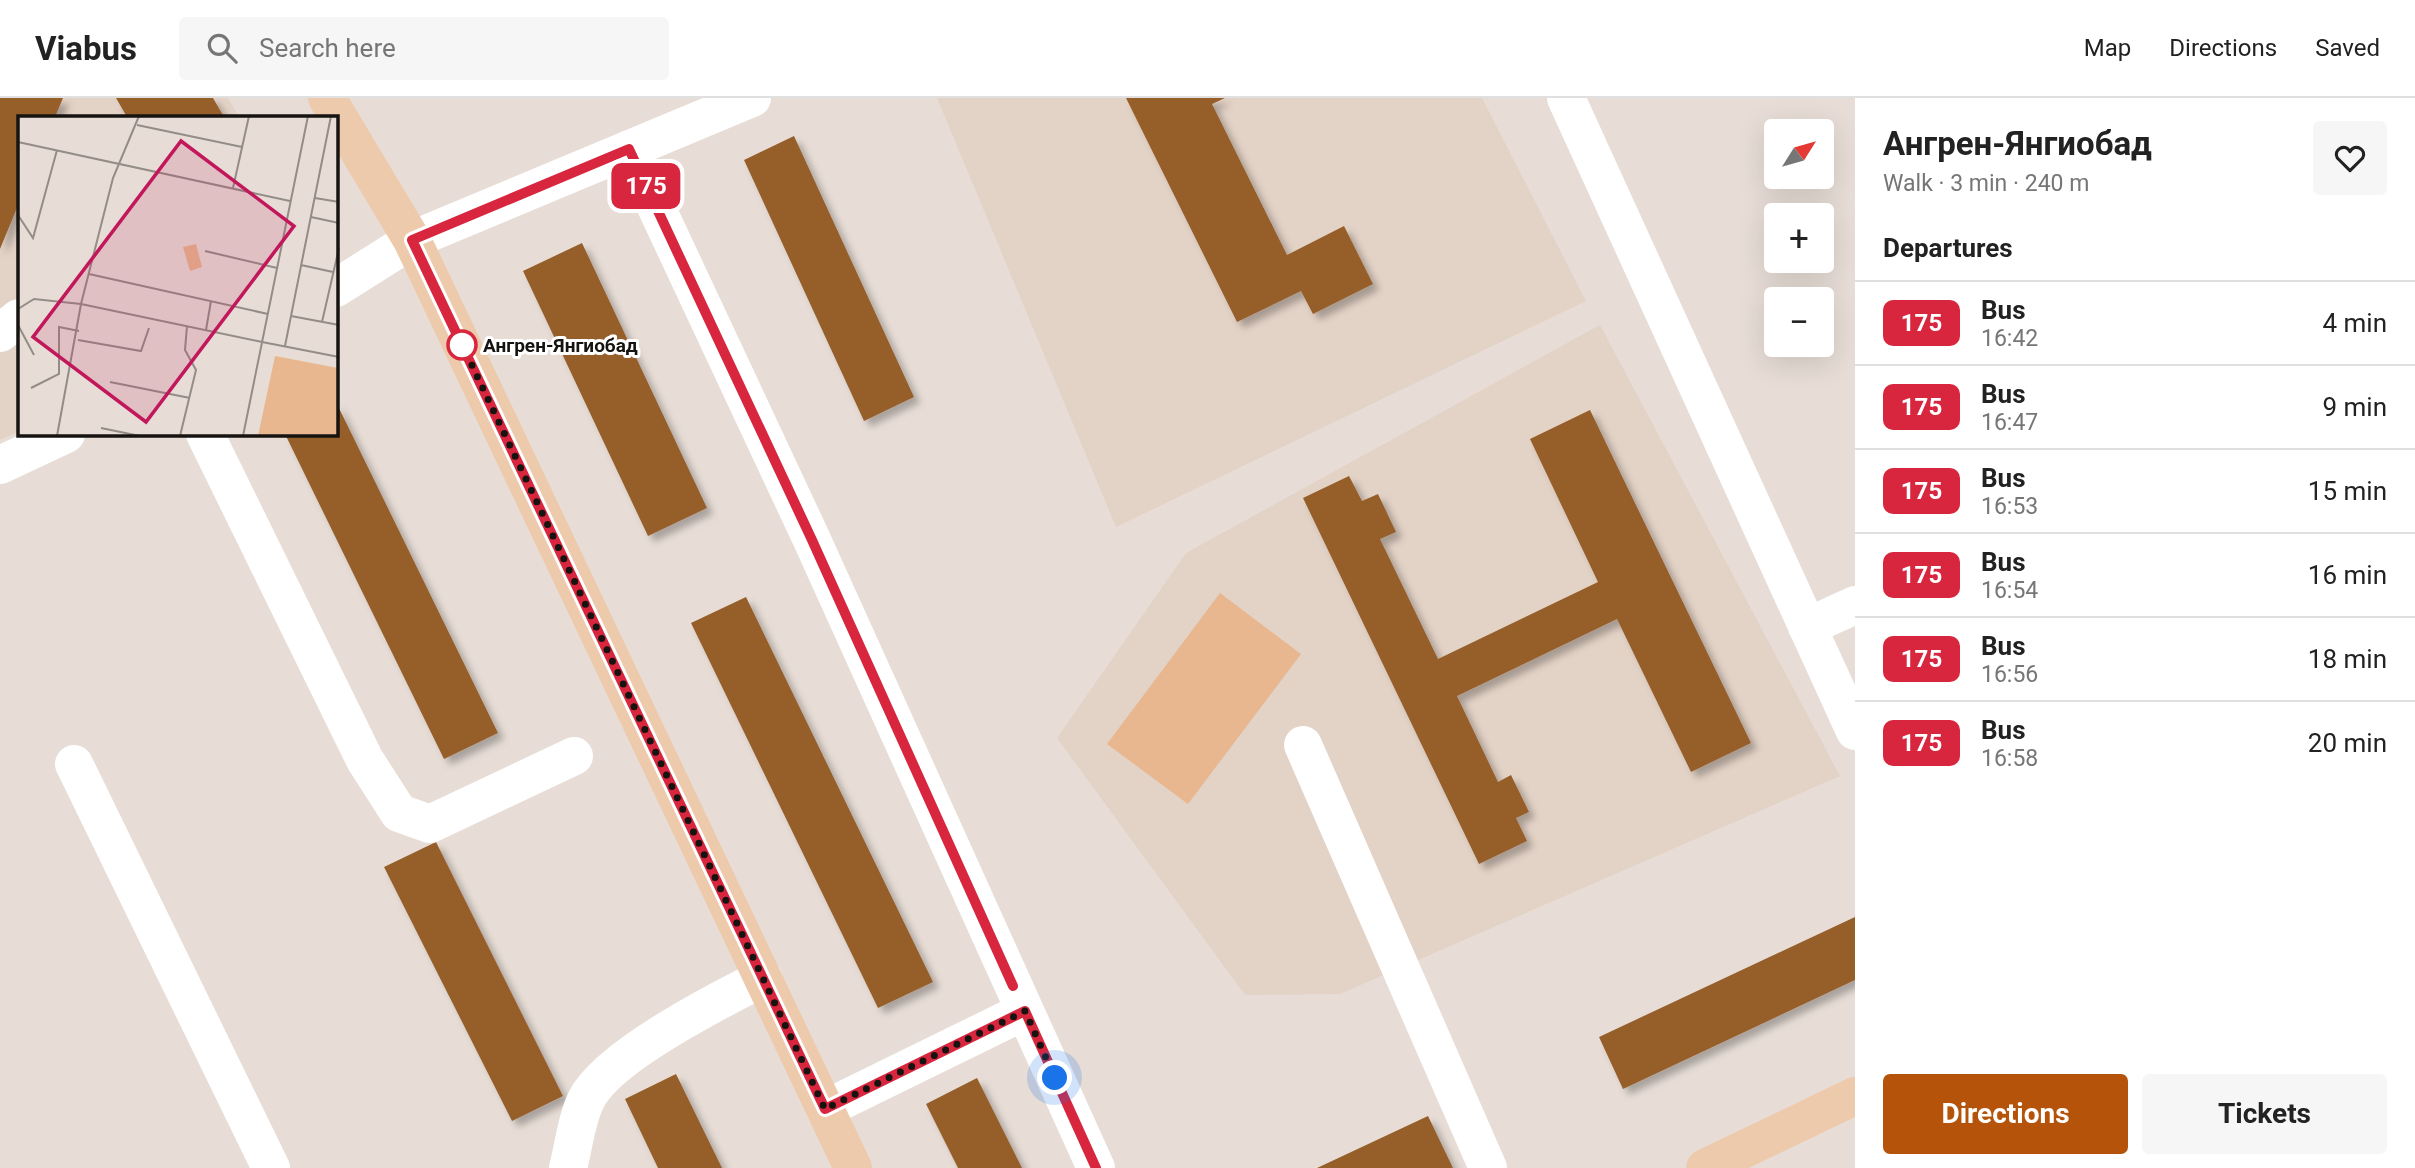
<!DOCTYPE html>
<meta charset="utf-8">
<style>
:root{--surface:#fff;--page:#f6f6f6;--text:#222;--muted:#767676;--line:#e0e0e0;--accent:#b45309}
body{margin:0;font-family:Roboto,sans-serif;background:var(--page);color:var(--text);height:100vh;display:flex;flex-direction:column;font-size:26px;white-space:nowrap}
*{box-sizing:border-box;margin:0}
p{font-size:23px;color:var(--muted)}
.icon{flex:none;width:38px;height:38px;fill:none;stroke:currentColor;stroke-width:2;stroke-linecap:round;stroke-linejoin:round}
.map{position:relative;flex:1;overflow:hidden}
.panel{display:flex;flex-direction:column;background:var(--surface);width:560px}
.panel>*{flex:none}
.badge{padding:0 14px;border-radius:10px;font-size:24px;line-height:46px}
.needle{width:46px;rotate:53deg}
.fabs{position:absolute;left:1764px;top:21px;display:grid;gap:14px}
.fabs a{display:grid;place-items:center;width:70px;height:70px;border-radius:7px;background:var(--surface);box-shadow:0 7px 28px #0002;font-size:35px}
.you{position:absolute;width:35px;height:35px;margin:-18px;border:5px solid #fff;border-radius:50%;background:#1a73e8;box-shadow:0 0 0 10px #1a73e833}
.map>.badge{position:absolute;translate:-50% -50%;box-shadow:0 0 0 4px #fff}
h2{padding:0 28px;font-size:26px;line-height:63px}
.round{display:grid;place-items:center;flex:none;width:74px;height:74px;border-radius:7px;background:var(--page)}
.summary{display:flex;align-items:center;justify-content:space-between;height:119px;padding:0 28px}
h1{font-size:33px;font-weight:700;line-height:52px}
.cta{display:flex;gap:14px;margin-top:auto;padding:14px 28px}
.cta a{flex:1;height:80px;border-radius:7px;background:var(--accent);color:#fff;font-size:28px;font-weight:700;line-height:80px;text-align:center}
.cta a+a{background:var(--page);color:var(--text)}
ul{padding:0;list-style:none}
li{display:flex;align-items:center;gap:21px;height:84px;padding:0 28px;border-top:2px solid var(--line)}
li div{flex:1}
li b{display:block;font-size:26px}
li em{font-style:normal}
li .badge{min-width:77px;font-weight:700;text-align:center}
header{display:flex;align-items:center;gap:42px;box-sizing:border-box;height:98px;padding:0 35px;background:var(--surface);border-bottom:2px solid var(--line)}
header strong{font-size:33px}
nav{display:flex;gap:38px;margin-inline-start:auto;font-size:24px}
.search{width:490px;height:63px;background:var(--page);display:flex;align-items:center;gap:18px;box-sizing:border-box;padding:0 24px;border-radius:7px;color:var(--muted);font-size:26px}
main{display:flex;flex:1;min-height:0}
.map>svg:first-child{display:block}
.built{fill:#e3d2c6}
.green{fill:#e8b78f}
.building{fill:#965e2b;filter:url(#shadow)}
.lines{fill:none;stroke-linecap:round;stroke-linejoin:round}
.minor{stroke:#fff;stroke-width:38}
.major{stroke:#eecaad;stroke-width:38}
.line-casing{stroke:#fff;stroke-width:16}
.line{stroke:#d7263d;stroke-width:10}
.walk{stroke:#161310;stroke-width:7;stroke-dasharray:0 12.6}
.stop-dot{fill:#fff;stroke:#d7263d;stroke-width:3.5}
.labels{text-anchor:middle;stroke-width:6;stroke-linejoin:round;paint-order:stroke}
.stop-label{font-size:19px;font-weight:bold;fill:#161310;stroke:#fff;text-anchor:start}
.inset-road{fill:none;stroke:#938c87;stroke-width:2}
.view{fill:#c2185b;fill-opacity:0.15;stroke:#c2185b;stroke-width:3.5}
.inset-edge{fill:none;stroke:#161310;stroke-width:3.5}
</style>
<header>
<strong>Viabus</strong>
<div class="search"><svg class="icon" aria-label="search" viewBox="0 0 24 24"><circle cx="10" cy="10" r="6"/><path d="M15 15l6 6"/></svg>Search here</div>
<nav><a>Map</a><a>Directions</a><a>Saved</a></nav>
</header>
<main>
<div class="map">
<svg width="1855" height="1070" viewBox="0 0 1855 1070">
<defs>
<filter id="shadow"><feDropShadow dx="6" dy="6" stdDeviation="3.5" flood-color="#0004"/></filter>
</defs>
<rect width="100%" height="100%" fill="#e7ddd6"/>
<!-- built -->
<path class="built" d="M0 0H228L239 19H19V333L0 342Z
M937 0H1482L1586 203 1116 429Z
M1600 227 1840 678 1340 896 1245 897 1057 640 1186 455Z"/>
<!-- green -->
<path class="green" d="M1220 495 1301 556 1188 706 1107 646Z"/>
<!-- building -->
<path class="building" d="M0 0H63L55 19H19V105L0 151Z
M116 0H213L224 19H127Z
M1126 0H1225L1212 6 1287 157 1344 128 1373 186 1313 216 1301 193 1237 224Z
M794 38 914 299 864 323 744 62Z
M582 145 707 410 648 438 523 173Z
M336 304 498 635 444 661 285 336H336Z
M1590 312 1751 645 1691 674 1617 521 1457 598 1498 684 1511 677 1529 714 1516 720 1527 743 1479 766 1303 400 1349 378 1362 403 1378 396 1396 434 1380 441 1438 561 1598 484 1530 341Z
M746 499 933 884 878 910 691 525Z
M436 744 563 998 512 1023 384 769Z
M1855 819V882L1623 991 1599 939Z
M676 976 722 1070H658L625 1001Z
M977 980 1022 1070H958L926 1006Z
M1428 1018 1453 1070H1317Z"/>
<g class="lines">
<!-- minor -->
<path class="minor" d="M1566 0 1855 633
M629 51 812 442 1096 1070
M336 190 412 142 752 0
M0 235 19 220
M205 336 365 662 399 715 430 726 574 658
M0 367 66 336
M1807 529 1855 507
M1303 647 1488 1070
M74 666 271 1070
M825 1011 1025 913
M568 1070C574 1047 576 1023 586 1002 607 959 719 902 763 880"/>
<!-- major -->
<path class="major" d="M327 0 412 142 853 1070
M1705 1070 1855 998"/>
</g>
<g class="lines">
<defs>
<path id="line" d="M1013 888 812 442 629 51 412 142 825 1011 1025 913 1096 1070"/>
</defs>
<!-- line casing -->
<use href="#line" class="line-casing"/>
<!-- line -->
<use href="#line" class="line"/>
<!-- walk -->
<path class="walk" d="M462 247 459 240 825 1011 1025 913 1055 980"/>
</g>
<!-- markers -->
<circle class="stop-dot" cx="462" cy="247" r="14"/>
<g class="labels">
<!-- stop labels -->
<g class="stop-label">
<text x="483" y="254">Ангрен-Янгиобад</text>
</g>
</g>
<!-- overview -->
<g transform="translate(18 18)">
<rect width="320" height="320" fill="#e7ddd6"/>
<path d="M178 128 184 151 172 155 165 131ZM257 240 320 252V320H240Z" fill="#e8b78f"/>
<path class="inset-road" d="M119 9 224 31M0 26 272 85M215 72 231 0M297 82 321 86M0 99 15 122 39 34M293 101 321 107M187 135 259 152M283 149 315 156M71 158 250 198M0 193 16 183 63 188 244 226M273 200 321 209M304 206 321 132M0 209 16 239M188 214 193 185M60 224 123 235 131 212M244 226 321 241M267 230 313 0M92 266 172 282M13 272 41 258V211L61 215M83 312 122 320M39 320 63 188 95 62 121 0M162 320 178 254 167 234 169 210M225 320 290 0"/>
<path class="view" d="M163 25 276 110 128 306 15 221Z"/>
<rect width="320" height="320" class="inset-edge"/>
</g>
</svg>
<div class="fabs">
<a><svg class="needle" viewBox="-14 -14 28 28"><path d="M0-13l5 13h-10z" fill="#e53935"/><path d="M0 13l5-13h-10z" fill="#767676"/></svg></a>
<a>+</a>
<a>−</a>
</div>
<div class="you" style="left:1055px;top:980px"></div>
<b class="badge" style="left:646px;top:88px;background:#d7263d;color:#fff">175</b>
</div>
<section class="panel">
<div class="summary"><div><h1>Ангрен-Янгиобад</h1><p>Walk · 3 min · 240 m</p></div><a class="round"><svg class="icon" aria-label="heart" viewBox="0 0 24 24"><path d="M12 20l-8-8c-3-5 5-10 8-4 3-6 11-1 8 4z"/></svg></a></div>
<h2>Departures</h2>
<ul>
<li><span class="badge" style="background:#d7263d;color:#fff">175</span><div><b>Bus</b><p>16:42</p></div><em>4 min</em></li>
<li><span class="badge" style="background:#d7263d;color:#fff">175</span><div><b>Bus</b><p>16:47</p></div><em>9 min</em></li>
<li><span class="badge" style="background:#d7263d;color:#fff">175</span><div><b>Bus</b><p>16:53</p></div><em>15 min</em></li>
<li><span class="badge" style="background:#d7263d;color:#fff">175</span><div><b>Bus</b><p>16:54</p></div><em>16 min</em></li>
<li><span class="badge" style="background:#d7263d;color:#fff">175</span><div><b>Bus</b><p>16:56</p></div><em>18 min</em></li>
<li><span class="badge" style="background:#d7263d;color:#fff">175</span><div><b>Bus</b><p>16:58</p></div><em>20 min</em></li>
</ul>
<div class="cta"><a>Directions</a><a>Tickets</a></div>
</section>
</main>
